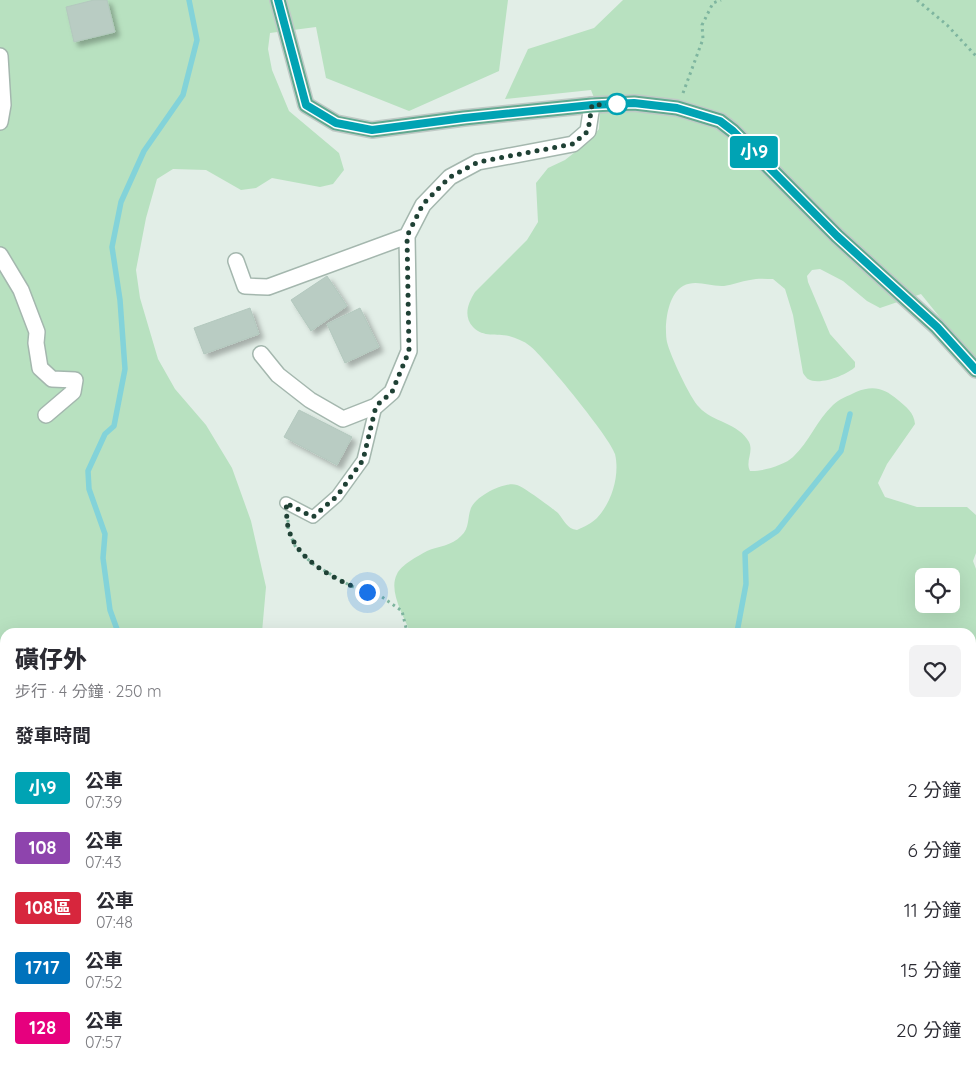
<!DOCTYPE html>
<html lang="zh-TW">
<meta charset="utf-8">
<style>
:root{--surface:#fff;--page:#f2f2f3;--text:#2b2b33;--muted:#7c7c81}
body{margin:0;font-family:Quicksand,"Noto Sans TC",sans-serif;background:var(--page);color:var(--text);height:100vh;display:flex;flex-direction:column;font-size:19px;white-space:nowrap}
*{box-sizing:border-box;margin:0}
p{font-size:16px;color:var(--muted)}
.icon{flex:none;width:28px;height:28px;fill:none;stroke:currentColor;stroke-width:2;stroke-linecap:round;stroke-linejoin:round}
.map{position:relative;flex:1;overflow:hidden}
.details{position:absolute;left:0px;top:628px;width:976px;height:441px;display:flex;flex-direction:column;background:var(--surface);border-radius:15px 15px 0 0;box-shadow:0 5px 20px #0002}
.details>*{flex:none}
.badge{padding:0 10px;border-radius:4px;font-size:18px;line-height:32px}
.controls{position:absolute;left:915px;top:568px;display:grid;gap:10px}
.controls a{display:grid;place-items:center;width:45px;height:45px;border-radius:8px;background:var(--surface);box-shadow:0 5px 20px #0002;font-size:25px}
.you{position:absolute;width:25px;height:25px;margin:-12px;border:4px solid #fff;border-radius:50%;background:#1a73e8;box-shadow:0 0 0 8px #1a73e833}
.map>.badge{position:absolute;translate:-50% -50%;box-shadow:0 0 0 2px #fff}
h2{padding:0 15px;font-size:19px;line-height:45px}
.round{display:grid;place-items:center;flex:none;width:52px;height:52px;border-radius:8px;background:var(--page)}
.head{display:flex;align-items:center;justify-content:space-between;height:85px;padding:0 15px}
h1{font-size:24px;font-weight:800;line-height:38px}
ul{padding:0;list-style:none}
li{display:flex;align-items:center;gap:15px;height:60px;padding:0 15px}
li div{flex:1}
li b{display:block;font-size:19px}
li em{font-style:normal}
li .badge{min-width:55px;font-weight:700;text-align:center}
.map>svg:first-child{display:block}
.green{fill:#b8e1c0;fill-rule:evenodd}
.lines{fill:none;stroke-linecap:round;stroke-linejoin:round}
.stream{stroke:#83d3d9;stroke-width:5.5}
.building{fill:#b9ccc3;stroke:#b3c8be;filter:url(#shadow)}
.service-casing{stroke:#a4b7ae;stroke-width:14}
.minor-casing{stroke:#a4b7ae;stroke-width:18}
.primary-casing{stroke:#c0cac6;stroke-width:18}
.path{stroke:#7eb59f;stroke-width:3;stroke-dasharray:2.5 4;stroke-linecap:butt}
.service{stroke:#fff;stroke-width:11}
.minor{stroke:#fff;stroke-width:15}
.primary{stroke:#61a990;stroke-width:15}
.line-casing{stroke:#fff;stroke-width:11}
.line{stroke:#00a3b4;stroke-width:8}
.walk{stroke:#1f4135;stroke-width:5;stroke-dasharray:0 9}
.stop-dot{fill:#fff;stroke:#00a3b4;stroke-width:2.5}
</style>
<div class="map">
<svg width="976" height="1068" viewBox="0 0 976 1068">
<defs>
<filter id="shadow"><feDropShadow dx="4.5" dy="4.5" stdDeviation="2.5" flood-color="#0004"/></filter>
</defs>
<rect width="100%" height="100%" fill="#e2eee7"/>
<!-- green -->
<path class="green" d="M0 0H508L499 71 409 111 326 78 316 27 270 33 268 49 272 70 289 111 339 153 344 170 333 184 320 187 272 178 256 188 241 190 206 170 173 169 157 179 146 218 136 270 140 298 158 359 175 389 206 425 232 468 251 521 266 587 262 632H5V1064H117V1068H0Z
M623 0H976V362L921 294 880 308 867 301 843 281 820 269 812 270 807 276 808 282 830 334 855 362V367C847 375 819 386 808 379 807 379 803 373 803 373L793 315 785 289 773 279C766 279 758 278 750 280 741 281 733 285 724 286 710 287 696 279 683 286 667 295 664 327 667 342 670 355 690 398 699 407 712 422 739 423 749 442 754 452 745 461 750 471 761 472 785 465 793 457 809 442 817 420 833 405 839 399 848 396 856 392 873 385 884 388 898 400 906 407 914 412 915 424L887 464 878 483 885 497 917 507H967L976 515V553L973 561 976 569V756L971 764V632H410C404 616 388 591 397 574 401 565 418 556 427 551 438 546 452 546 461 536 470 528 467 518 471 508 476 496 504 481 517 485 524 487 552 508 558 513 564 520 567 529 577 530 584 527 592 523 597 518 612 502 620 475 615 454 611 439 544 357 530 346 524 341 516 338 509 336 496 333 484 338 473 327 463 316 468 303 475 292L527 240 538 222 536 183 548 168 565 160 589 141 599 129 600 113 591 90 505 99 528 49 594 28ZM924 576H951V604H924Z
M971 885 976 887V1068H732L741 1064H971Z"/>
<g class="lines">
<!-- stream -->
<path class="stream" d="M118 632 110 610 103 558 105 534 89 489 88 471 105 434 114 426 125 369 120 300 112 247 121 202 144 151 183 95 197 40 189 0
M737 632 746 584 745 553 777 531 841 451 850 414
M47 1068 49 1064
M610 1068V1064
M771 1068 778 1064"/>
</g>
<!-- building -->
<path class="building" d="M94 0H107L115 32 74 42 66 7Z
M327 276 347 306 311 331 291 300Z
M250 308 259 334 204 354 194 328Z
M360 308 379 347 345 363 327 324Z
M299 410 352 437 337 465 284 437Z"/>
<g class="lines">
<defs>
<path id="service" d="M286 503 313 517 337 496 363 460 376 406
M943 1068 944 1064"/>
<path id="minor" d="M0 56 3 105 0 122
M0 255 21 290 37 332 36 343 40 368 52 379 75 380 73 392 46 415
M236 261 245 286 268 287 407 236
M261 354 278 375 310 400 343 419 376 406 392 392 409 351 407 236 423 205 450 177 478 162 573 144 588 131 592 105"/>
<path id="primary" d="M278 0 306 105 336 123 372 130 464 118 592 105 634 103 677 108 720 121 733 131 837 236 937 327 976 370"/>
</defs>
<!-- service casing -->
<use href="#service" class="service-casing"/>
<!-- minor casing -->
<use href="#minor" class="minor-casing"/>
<!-- primary casing -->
<use href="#primary" class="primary-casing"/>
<!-- path -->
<path class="path" d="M917 0 947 25 976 56
M683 93 703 39 702 25 713 3 721 0
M288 520V530L296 548 313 564 351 586 382 597 402 611 407 632
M971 791 976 787
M239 1064 241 1068
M147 1068V1064"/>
<!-- service -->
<use href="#service" class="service"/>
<!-- minor -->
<use href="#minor" class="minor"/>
<!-- primary -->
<use href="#primary" class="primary"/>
</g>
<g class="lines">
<defs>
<path id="line" d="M278 0 306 105 336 123 372 130 464 118 592 105 634 103 677 108 720 121 733 131 837 236 937 327 976 370"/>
</defs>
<!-- line casing -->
<use href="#line" class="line-casing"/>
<!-- line -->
<use href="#line" class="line"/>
<!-- walk -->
<path class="walk" d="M367 592C339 582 297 561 289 530 286 522 287 511 286 503L313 517 337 496 363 460 376 406 392 392 409 351 407 236 423 204 450 177 478 162 573 144 588 131 592 105 620 104H617"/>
</g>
<!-- markers -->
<circle class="stop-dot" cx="617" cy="104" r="10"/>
</svg>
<div class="controls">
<a><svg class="icon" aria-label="locate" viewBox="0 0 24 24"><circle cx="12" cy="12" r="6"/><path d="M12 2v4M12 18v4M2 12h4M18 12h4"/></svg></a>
</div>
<div class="you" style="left:367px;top:592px"></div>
<b class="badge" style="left:754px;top:152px;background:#00a3b4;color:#fff">小9</b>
<section class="details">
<div class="head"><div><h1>磺仔外</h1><p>步行 · 4 分鐘 · 250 m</p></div><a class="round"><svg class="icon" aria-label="heart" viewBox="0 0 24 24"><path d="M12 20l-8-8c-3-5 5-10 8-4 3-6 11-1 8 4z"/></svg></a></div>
<h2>發車時間</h2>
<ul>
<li><span class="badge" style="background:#00a3b4;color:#fff">小9</span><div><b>公車</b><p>07:39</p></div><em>2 分鐘</em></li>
<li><span class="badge" style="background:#8e44ad;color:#fff">108</span><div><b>公車</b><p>07:43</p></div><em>6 分鐘</em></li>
<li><span class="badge" style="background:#d7263d;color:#fff">108區</span><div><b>公車</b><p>07:48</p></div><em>11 分鐘</em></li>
<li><span class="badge" style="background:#0072bc;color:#fff">1717</span><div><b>公車</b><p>07:52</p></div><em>15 分鐘</em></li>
<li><span class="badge" style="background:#e6007e;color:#fff">128</span><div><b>公車</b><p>07:57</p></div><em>20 分鐘</em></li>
</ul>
</section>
</div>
